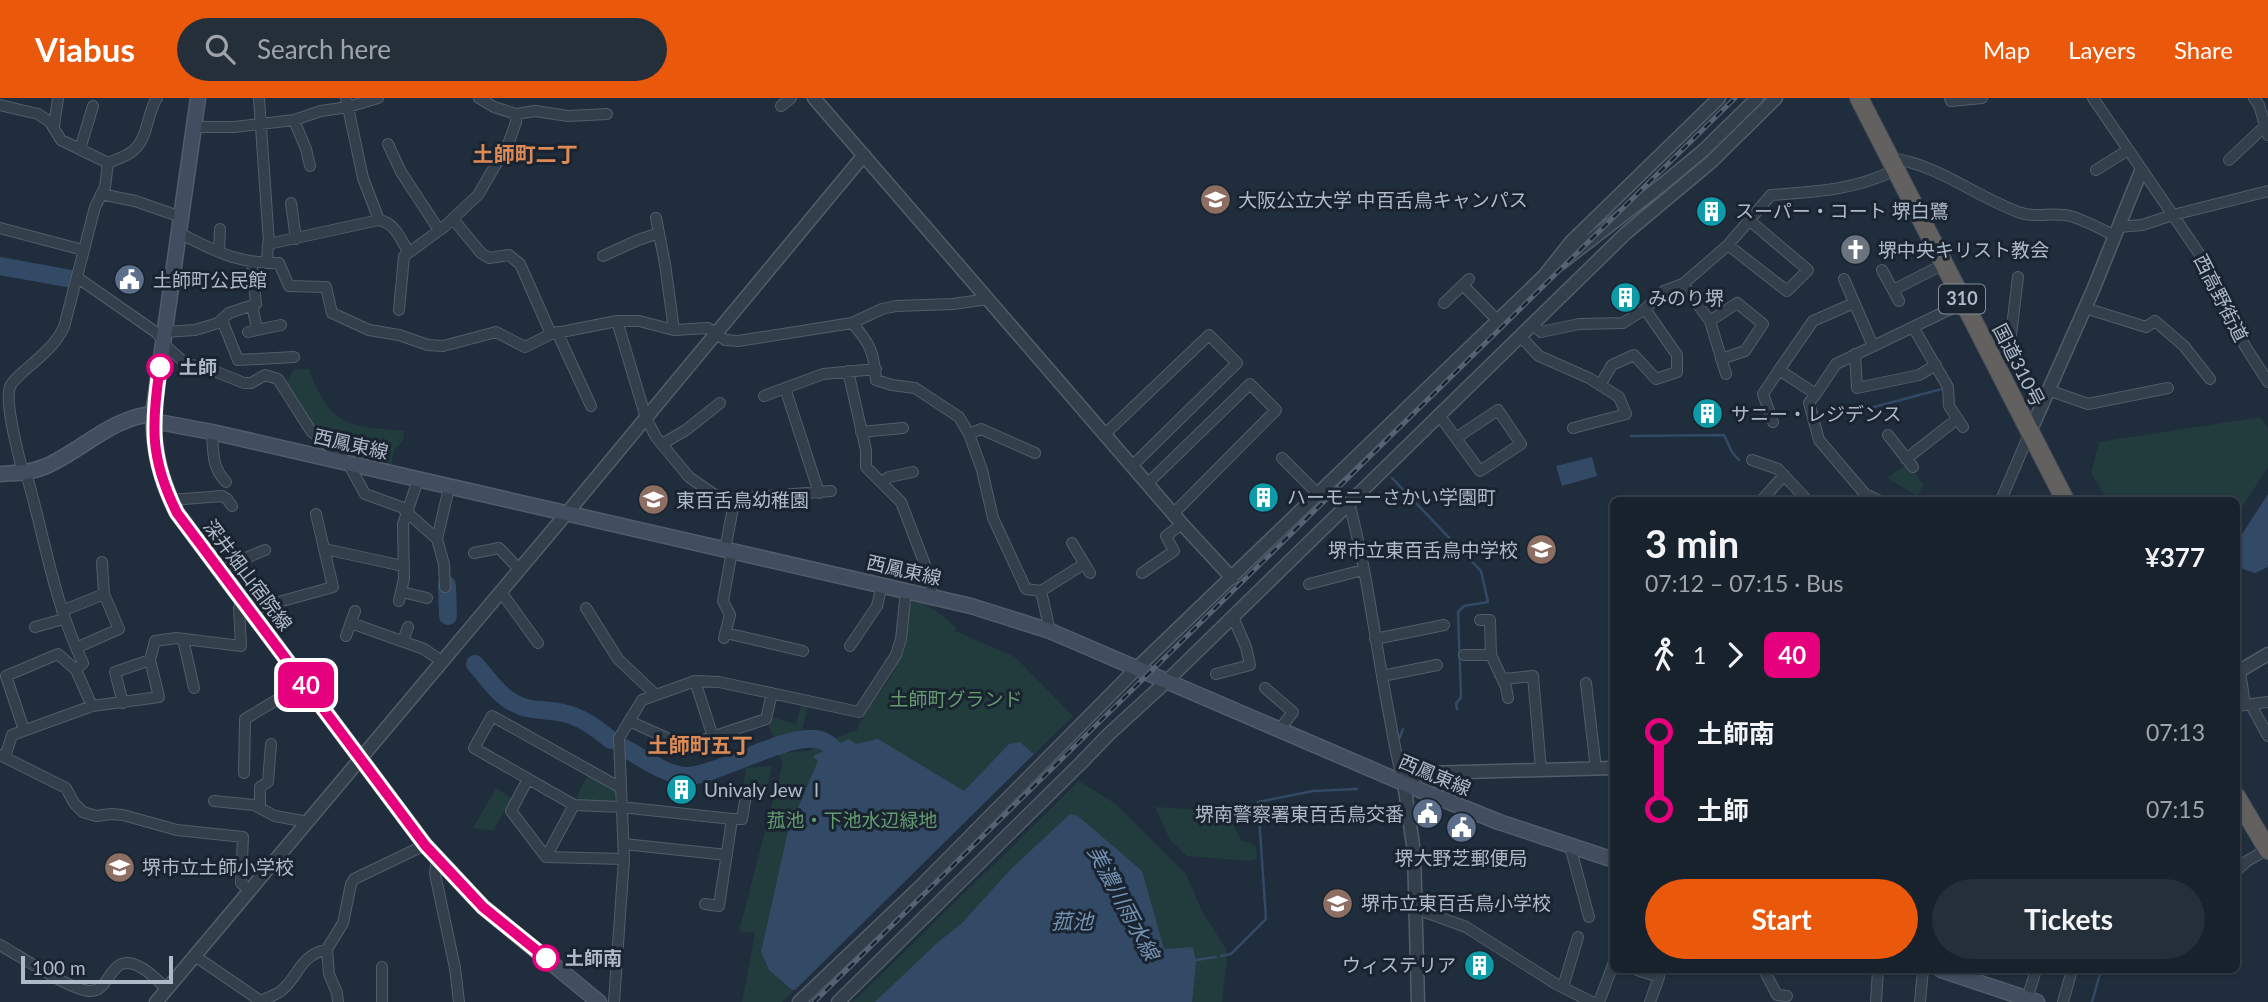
<!DOCTYPE html>
<meta charset="utf-8">
<style>
:root{--surface:#18222d;--page:#252f39;--text:#f1f3f6;--muted:#9fa4aa;--line:#363f49;--accent:#ea580c}
body{margin:0;font-family:Lato,"Noto Sans JP",sans-serif;background:var(--page);color:var(--text);height:100vh;display:flex;flex-direction:column;font-size:26px;white-space:nowrap}
*{box-sizing:border-box;margin:0}
p{font-size:23px;color:var(--muted)}
.icon{flex:none;width:38px;height:38px;fill:none;stroke:currentColor;stroke-width:2;stroke-linecap:round;stroke-linejoin:round}
.map{position:relative;flex:1;overflow:hidden}
.drawer{position:absolute;left:1610px;top:399px;width:630px;height:476px;display:flex;flex-direction:column;background:var(--surface);border-radius:10px;box-shadow:0 2px 5px #0004,0 0 0 2px var(--line)}
.drawer>*{flex:none}
.badge{padding:0 14px;border-radius:10px;font-size:24px;line-height:46px}
.scale{position:absolute;left:21px;bottom:18px;width:152px;box-sizing:border-box;padding-left:7px;border:4px solid #afbac8;border-top:0;font-size:19px;line-height:24px;white-space:nowrap;color:#afbac8;-webkit-text-stroke:5px #1a2431;paint-order:stroke}
.map>.badge{position:absolute;translate:-50% -50%;box-shadow:0 0 0 4px #fff}
.legs{display:flex;align-items:center;gap:10px;height:77px;padding:0 35px;font-size:23px}
.legs p{margin-inline-start:auto}
.overview{display:flex;align-items:center;justify-content:space-between;height:119px;padding:0 35px}
h1{font-size:38px;font-weight:700;line-height:52px}
.primary-button{display:flex;gap:14px;margin-top:auto;padding:14px 35px}
.primary-button a{flex:1;height:80px;border-radius:42px;background:var(--accent);color:#fff;font-size:28px;font-weight:700;line-height:80px;text-align:center}
.primary-button a+a{background:var(--page);color:var(--text)}
ul{padding:0 35px;list-style:none}
li{display:flex;align-items:center;gap:24px;height:77px;font-size:26px}
li i{display:grid;place-items:center;width:10px;height:100%;margin:0 9px;background:currentColor}
li i::after{content:'';width:18px;height:18px;margin:-9px;border:5px solid;border-radius:50%;background:var(--surface)}
li p{margin-inline-start:auto}
li:first-child i{background:linear-gradient(#0000 50%,currentColor 0)}
li:last-child i{background:linear-gradient(currentColor 50%,#0000 0)}
header{display:flex;align-items:center;gap:42px;box-sizing:border-box;height:98px;padding:0 35px;background:var(--accent);color:#fff}
header strong{font-size:33px}
nav{display:flex;gap:38px;margin-inline-start:auto;font-size:24px}
.search{width:490px;height:63px;background:var(--page);display:flex;align-items:center;gap:18px;box-sizing:border-box;padding:0 24px;border-radius:38px;color:var(--muted);font-size:26px}
.map>svg:first-child{display:block}
.green{fill:#223b3d}
.water{fill:#324a65}
.lines{fill:none;stroke-linecap:round;stroke-linejoin:round}
.stream{stroke:#324a65;stroke-width:2.5}
.river{stroke:#324a65;stroke-width:18}
.minor-casing{stroke:#525d6a;stroke-width:12}
.tertiary-casing{stroke:#525d6a;stroke-width:15}
.secondary-casing{stroke:#525d6a;stroke-width:17}
.trunk-casing{stroke:#3f4a57;stroke-width:20}
.minor{stroke:#343f4c;stroke-width:10}
.tertiary{stroke:#343f4c;stroke-width:12}
.secondary{stroke:#424e60;stroke-width:14}
.trunk{stroke:#62615f;stroke-width:18}
.rail-casing{stroke:#566374;stroke-width:5}
.rail{stroke:#1a2431;stroke-width:2.5;stroke-dasharray:8;stroke-linecap:butt}
.line-1-casing{stroke:#fff;stroke-width:16}
.line-1{stroke:#e6007e;stroke-width:10}
.stop-1-dot{fill:#fff;stroke:#e6007e;stroke-width:3.5}
.labels{text-anchor:middle;stroke-width:6;stroke-linejoin:round;paint-order:stroke}
.shield{fill:#1a2431;stroke:#828d9b;stroke-width:2}
.shield-label{font-size:18px;font-weight:bold;fill:#afbac8}
.poi-label{font-size:19px;fill:#afbac8;stroke:#1a2431;text-anchor:start}
.street-label{font-size:19px;fill:#afbac8;stroke:#1a2431}
.stop-label{font-size:19px;font-weight:bold;fill:#afbac8;stroke:#1a2431;text-anchor:start}
.park-label{font-size:19px;fill:#649b6f;stroke:#1a2431}
.neighbourhood-label{font-size:21px;font-weight:bold;fill:#dc8b56;stroke:#1a2431}
.water-label{font-size:21px;font-style:italic;fill:#7492b2;stroke:#1a2431}
</style>
<header>
<strong>Viabus</strong>
<div class="search"><svg class="icon" aria-label="search" viewBox="0 0 24 24"><circle cx="10" cy="10" r="6"/><path d="M15 15l6 6"/></svg>Search here</div>
<nav><a>Map</a><a>Layers</a><a>Share</a></nav>
</header>
<div class="map">
<svg width="2268" height="904" viewBox="0 0 2268 904">
<rect width="100%" height="100%" fill="#202d3c"/>
<!-- green -->
<path class="green" d="M294 271H309C330 329 348 328 404 333L403 343 394 352 391 369 344 357 312 330 287 284Z
M2260 319 2268 330V369L2237 417 2236 402H2107L2091 375 2099 344Z
M1904 368 1909 373 1912 371 1924 387 1917 398 1887 380Z
M910 504C927 503 944 518 956 530L955 533 1015 559 1073 618 782 904H742L755 835 739 833 783 664 778 656C790 653 797 654 807 653 818 651 841 636 857 632 866 607 887 589 898 565 907 546 907 525 910 504Z
M801 608 808 609 802 632 774 642 768 624 771 619 796 626Z
M772 668 765 699 742 697 746 670Z
M589 675 615 690V699L612 703H582L576 699Z
M1079 683 1116 706 1186 776 1203 815 1226 850 1227 860 1222 904H853Z
M496 690 512 700 493 733 473 730Z
M1205 706 1223 707 1242 744H1250L1256 749 1257 761 1248 763 1187 758 1170 742 1155 709 1204 712Z"/>
<!-- water -->
<path class="water" d="M1592 359 1597 378 1562 388 1556 368Z
M2268 396V469L2255 475 2237 469V444Z
M849 641 856 646 878 641 964 693 1009 646 1020 644 1034 656 795 892H792L769 872 761 854 788 733 818 663 813 658Z
M1070 716 1078 718 1142 773 1164 851 1193 849 1196 864 1192 904H875L937 845 962 825 1011 771Z"/>
<g class="lines">
<!-- stream -->
<path class="stream" d="M1855 314 1942 291
M1631 338 1724 337 1732 354 1739 362
M1392 380 1481 473 1488 504 1464 508 1458 514 1461 599 1456 606 1457 611
M1398 644 1403 631
M1221 858 1231 856 1266 821 1258 704 1313 693 1357 691
M1196 862 1216 859
M2092 904 2101 872"/>
<!-- river -->
<path class="river" d="M0 168 72 181
M447 487 448 518
M475 566C487 579 498 597 514 605 530 614 547 611 563 615 582 619 596 630 611 642
M624 650C643 660 667 678 688 678 722 676 795 630 823 643 833 647 839 658 845 666"/>
<defs>
<path id="minor" d="M259 0 269 145
M346 0 363 80 379 122
M479 0 494 9 516 16 535 13 568 18 607 16
M1950 0 1951 3 1982 0
M2093 0 2207 167 2245 248 2268 284
M2254 0 2259 7 2268 37
M0 7 38 16 50 24 61 42 108 65C117 61 128 58 134 52 148 40 147 15 157 0
M781 8 791 0
M294 22 306 51 310 68
M54 28 58 0
M194 29H234L294 22 321 13 348 9 378 0
M388 46 401 74 439 132
M80 51 93 8
M1891 60C1939 67 1976 99 2021 115 2036 120 2054 114 2070 118 2085 122 2101 131 2115 138
M2229 62 2265 28
M2096 72 2128 52
M101 96 135 103 181 119
M291 105 296 141
M656 120 665 166 674 232
M453 121 481 155 489 160 509 157 520 166 551 236
M2119 129 2142 127 2173 117 2268 93
M0 130 83 152
M179 135C218 154 235 165 279 165L289 188 326 189 332 215 369 232 399 237 428 247 443 248 496 234 525 249 551 236 617 223H639L674 232 708 230 725 242 738 243 852 225 882 211 896 208 953 206 988 201
M1728 147 1787 193 1808 172 1749 122
M219 154 220 131
M603 158 638 142 659 135
M267 165 268 146 379 122C395 125 400 140 408 153
M1882 172 1899 203
M78 180 157 235 168 250 185 265 214 273 244 285H251L265 277 278 281 311 333 348 365 365 396 401 409 437 441 444 466 445 489
M1844 181 1873 248
M1683 186 1710 223 1726 276
M1463 187 1497 222
M1893 192 1944 166
M1444 205 1469 181
M1854 205 1813 223 1779 272 1816 296 1836 266 1963 205
M252 207 257 231
M2085 210 2146 229 2155 223 2184 248 2210 281
M399 212 404 158 444 129 478 97 509 44 516 24V16
M222 222 238 262 294 259
M617 223 646 320 656 339 689 379 715 397 732 401 831 393
M1710 223 1737 205 1763 226 1745 253 1721 261
M852 225C870 245 874 254 876 282L892 287 915 290 959 319 969 336 982 372 993 420 1026 491 1041 493 1050 533
M1533 227 1541 234 1579 226 1623 225 1645 211 1664 193 1683 186 1728 147 1771 97C1813 94 1858 92 1896 71
M1913 229 1948 289 1949 308 1963 329
M165 234 195 232 218 225 229 215 256 206 252 165
M248 234 281 227
M557 234 591 308
M1521 239 1539 258 1589 280 1619 299 1626 316 1573 330
M1855 256 1857 290 1919 277 1936 267
M1995 268 2010 245 2018 179
M848 273 866 352V369L901 404 932 485 930 498
M1600 287 1612 267 1634 257 1656 281 1677 274V257L1645 211
M785 290 819 395
M2048 292 2088 306 2168 290
M1816 296 1809 305 1819 342 1865 396 1878 402
M764 298 823 276 876 271
M1439 317 1480 373 1521 346 1498 312 1456 340
M1773 324 1763 296 1779 272
M212 334C213 353 212 370 226 384
M861 334 903 330
M969 336 981 331 1035 355
M1105 336 1209 237 1237 265 1132 368
M1888 337 1913 369
M662 346 686 332 720 305
M1282 360 1318 396
M1906 361 1957 321
M1752 362 1778 371 1807 402
M23 375C19 358 4 304 10 289 12 283 20 277 24 273 40 259 55 248 64 229L95 109 105 89 108 65
M26 375C45 440 53 502 83 565L76 572
M882 384 889 379 913 374
M1147 386 1250 286 1276 312 1173 416
M171 402 222 398 227 401 232 408
M1762 402 1784 377
M2001 402 2030 334
M1349 405C1367 472 1375 543 1388 611 1393 636 1396 661 1404 685
M437 441 449 390
M1072 445 1090 475
M325 451 403 468
M725 451 733 410 732 401
M474 455 499 450 520 472
M219 471 265 452
M1142 475 1174 453 1166 438 1182 426
M1309 486 1363 472
M1041 493 1084 466
M402 494 427 500
M501 494 538 545
M399 503 404 481 403 426 418 382
M586 510 618 561 655 596
M250 512 333 489 316 416
M62 513 104 496
M1480 522H1490L1491 557 1506 589 1508 600
M351 525 424 551 443 564
M35 529 64 521
M726 535 803 553
M346 538 355 513
M724 540 730 517 723 503 732 453
M183 541 194 590
M1375 541 1444 527
M403 543 408 529
M850 548 877 508 882 487
M76 550 119 531 104 496 102 464
M1464 557H1491
M2240 573 2245 607
M1216 576 1250 567 1246 549 1233 519
M1382 578 1437 567
M1503 581 1533 578 1541 672
M695 583 713 639
M1586 585 1596 671
M1265 590 1293 614 1279 632
M123 605 115 574 150 562
M2251 607 2268 638
M2236 608 2268 604
M629 623 685 648 766 621 772 595
M24 632 6 578 58 556 76 572 92 608
M0 657 66 690 74 705 83 714 96 718 111 716 123 717 177 732 243 739 241 785 250 793
M5 659 12 637 92 608 159 599 150 562 155 543 176 540 241 548 239 510 244 504
M244 675 245 621 305 585
M528 681 511 713 546 759 624 761
M621 690 492 618 474 650 574 707 621 709 732 721 719 808 705 806
M214 703 254 707 275 718 308 724
M260 708V689L268 684 271 646
M732 721H742L746 697
M624 746 727 757
M1570 748 1589 819
M546 759 574 707
M437 761 435 776 455 870 459 904
M2236 773 2247 763 2268 751
M1417 811 1466 829 1556 886 1592 904
M0 847C20 858 71 893 91 893 112 893 109 851 142 870 151 875 159 884 167 891
M195 858 262 904
M382 869V904
M1637 872 1659 879 1650 904
M1764 872 1777 897 1787 898
M1563 889 1578 839
M2027 901 2036 872
M261 903C268 899 277 897 282 892 300 877 298 859 327 851
M338 904 337 895 329 876 327 851 343 825 351 786 354 781 425 747
M614 904 624 761 619 640 642 602 695 583 719 584 859 614 896 557 901 541 906 493
M1599 904 1614 864
M1876 904 1878 872
M1920 904 1923 872
M2063 904 2072 872"/>
<path id="tertiary" d="M814 0 1182 426 1232 480
M1561 165 1663 86 1704 52 1757 0
M2030 334 2093 192 2141 73
M2236 575 2268 556
M156 904 567 415 864 57
M799 904 920 789 1136 571 1544 178 1571 144 1719 0
M838 904 1080 666 1109 636 1168 582 1626 135 1711 64 1776 0
M1418 904 1414 754 1404 685 1418 677 1426 675 1614 670"/>
<path id="secondary" d="M198 0 153 316C154 354 160 381 177 415L425 747 483 809 599 904
M153 323 212 334 971 508 1050 533 1422 693 1499 724 1614 762
M0 376C15 375 29 375 44 369 80 354 112 319 153 316
M1941 872 2037 904"/>
<path id="trunk" d="M1859 0 2065 402
M2236 698 2268 752"/>
</defs>
<!-- minor casing -->
<use href="#minor" class="minor-casing"/>
<!-- tertiary casing -->
<use href="#tertiary" class="tertiary-casing"/>
<!-- secondary casing -->
<use href="#secondary" class="secondary-casing"/>
<!-- trunk casing -->
<use href="#trunk" class="trunk-casing"/>
<!-- minor -->
<use href="#minor" class="minor"/>
<!-- tertiary -->
<use href="#tertiary" class="tertiary"/>
<!-- secondary -->
<use href="#secondary" class="secondary"/>
<!-- trunk -->
<use href="#trunk" class="trunk"/>
<defs>
<path id="rail" d="M814 904 1735 0"/>
</defs>
<!-- rail casing -->
<use href="#rail" class="rail-casing"/>
<!-- rail -->
<use href="#rail" class="rail"/>
</g>
<g class="lines">
<defs>
<path id="line-1" d="M160 269C151 328 150 361 177 415L425 747 483 809 546 860"/>
</defs>
<!-- line-1 casing -->
<use href="#line-1" class="line-1-casing"/>
<!-- line-1 -->
<use href="#line-1" class="line-1"/>
</g>
<!-- icons -->
<defs>
<symbol id="university-disc" viewBox="-11 -11 22 22"><circle r="9.5" fill="#8d6e63" stroke="#1a2431"/><path d="M0-5L7-2L0 1L-7-2ZM-4 1L0 2.5L4 1V4Q0 6-4 4Z" fill="#fff"/></symbol>
<symbol id="building-disc" viewBox="-11 -11 22 22"><circle r="9.5" fill="#0f9aa8" stroke="#1a2431"/><path d="M-4-6H4V6H1V3H-1V6H-4ZM-2.5-4.3h1.7v1.8h-1.7ZM.8-4.3h1.7v1.8H.8ZM-2.5-1h1.7V.8h-1.7ZM.8-1h1.7V.8H.8Z" fill="#fff"/></symbol>
<symbol id="church-disc" viewBox="-11 -11 22 22"><circle r="9.5" fill="#6b7280" stroke="#1a2431"/><path d="M-1.2-6h2.4v3.5h3.3v2.4h-3.3V6h-2.4V-.1h-3.3v-2.4h3.3Z" fill="#fff"/></symbol>
<symbol id="civic-disc" viewBox="-11 -11 22 22"><circle r="9.5" fill="#5c6f8a" stroke="#1a2431"/><path d="M-.6-6.5H3V-4.5H.6V-3L4-1V1h2V6H-6V1h2V-1L-.6-3ZM-1.2 2.5V6h2.4V2.5Z" fill="#fff"/></symbol>
<symbol id="school-disc" viewBox="-11 -11 22 22"><circle r="9.5" fill="#8d6e63" stroke="#1a2431"/><path d="M0-5L7-2L0 1L-7-2ZM-4 1L0 2.5L4 1V4Q0 6-4 4Z" fill="#fff"/></symbol>
</defs>
<g fill-rule="evenodd">
<use href="#university-disc" x="1198" y="84" width="35" height="35"/>
<use href="#building-disc" x="1694" y="96" width="35" height="35"/>
<use href="#church-disc" x="1838" y="134" width="35" height="35"/>
<use href="#civic-disc" x="112" y="164" width="35" height="35"/>
<use href="#building-disc" x="1608" y="182" width="35" height="35"/>
<use href="#building-disc" x="1690" y="298" width="35" height="35"/>
<use href="#building-disc" x="1246" y="382" width="35" height="35"/>
<use href="#school-disc" x="636" y="384" width="35" height="35"/>
<use href="#school-disc" x="1524" y="434" width="35" height="35"/>
<use href="#building-disc" x="664" y="674" width="35" height="35"/>
<use href="#civic-disc" x="1410" y="698" width="35" height="35"/>
<use href="#civic-disc" x="1444" y="712" width="35" height="35"/>
<use href="#school-disc" x="102" y="752" width="35" height="35"/>
<use href="#school-disc" x="1320" y="788" width="35" height="35"/>
<use href="#building-disc" x="1462" y="850" width="35" height="35"/>
</g>
<!-- markers -->
<g class="stop-1-dot">
<circle cx="160" cy="269" r="12"/>
<circle cx="546" cy="860" r="12"/>
</g>
<g class="labels">
<!-- shield labels -->
<rect class="shield" x="1939" y="186.5" width="46" height="29" rx="5"/>
<g class="shield-label">
<text x="1962" y="207">310</text>
</g>
<!-- poi labels -->
<g class="poi-label">
<text x="1238" y="109">大阪公立大学 中百舌鳥キャンパス</text>
<text x="1735" y="120">スーパー・コート 堺白鷺</text>
<text x="1878" y="159">堺中央キリスト教会</text>
<text x="153" y="189">土師町公民館</text>
<text x="1648" y="207">みのり堺</text>
<text x="1731" y="323">サニー・レジデンス</text>
<text x="1287" y="406">ハーモニーさかい学園町</text>
<text x="676" y="409">東百舌鳥幼稚園</text>
<text x="1518" y="459" text-anchor="end">堺市立東百舌鳥中学校</text>
<text x="704" y="699">Univaly Jew Ⅰ</text>
<text x="1404" y="723" text-anchor="end">堺南警察署東百舌鳥交番</text>
<text x="1461" y="767" text-anchor="middle">堺大野芝郵便局</text>
<text x="142" y="776">堺市立土師小学校</text>
<text x="1361" y="812">堺市立東百舌鳥小学校</text>
<text x="1456" y="874" text-anchor="end">ウィステリア</text>
</g>
<!-- street labels -->
<g class="street-label">
<text transform="translate(2221 200) rotate(63)" y="7">西高野街道</text>
<text transform="translate(2019 267) rotate(63)" y="7">国道310号</text>
<text transform="translate(351 346) rotate(13)" y="7">西鳳東線</text>
<text transform="translate(904 472) rotate(13)" y="7">西鳳東線</text>
<text transform="translate(248 477) rotate(53)" y="7">深井畑山宿院線</text>
<text transform="translate(1435 677) rotate(23)" y="7">西鳳東線</text>
</g>
<!-- stop labels -->
<g class="stop-label">
<text x="179" y="276">土師</text>
<text x="565" y="867">土師南</text>
</g>
<!-- park labels -->
<g class="park-label">
<text x="956" y="608">土師町グランド</text>
<text x="852" y="729">菰池・下池水辺緑地</text>
</g>
<!-- neighbourhood labels -->
<g class="neighbourhood-label">
<text x="525" y="64">土師町二丁</text>
<text x="700" y="655">土師町五丁</text>
</g>
<!-- water labels -->
<g class="water-label">
<text transform="translate(1123 805) rotate(62)" y="7">美濃川雨水線</text>
<text x="1072" y="831">菰池</text>
</g>
</g>
</svg>
<div class="scale">100 m</div>
<b class="badge" style="left:306px;top:587px;background:#e6007e;color:#fff">40</b>
<section class="drawer">
<div class="overview"><div><h1>3 min</h1><p>07:12 – 07:15 · Bus</p></div><b>¥377</b></div>
<div class="legs"><svg class="icon" aria-label="walk" viewBox="0 0 24 24"><circle cx="13" cy="4" r="2"/><path d="M13 8l-2 6 4 7M11 14l-3 7M7 12l3-4h3l4 4"/></svg>1<svg class="icon" aria-label="forward" viewBox="0 0 24 24"><path d="M9 5l7 7-7 7"/></svg><b class="badge" style="background:#e6007e;color:#fff">40</b></div>
<ul>
<li><i style="color:#e6007e"></i><b>土師南</b><p>07:13</p></li>
<li><i style="color:#e6007e"></i><b>土師</b><p>07:15</p></li>
</ul>
<div class="primary-button"><a>Start</a><a>Tickets</a></div>
</section>
</div>
